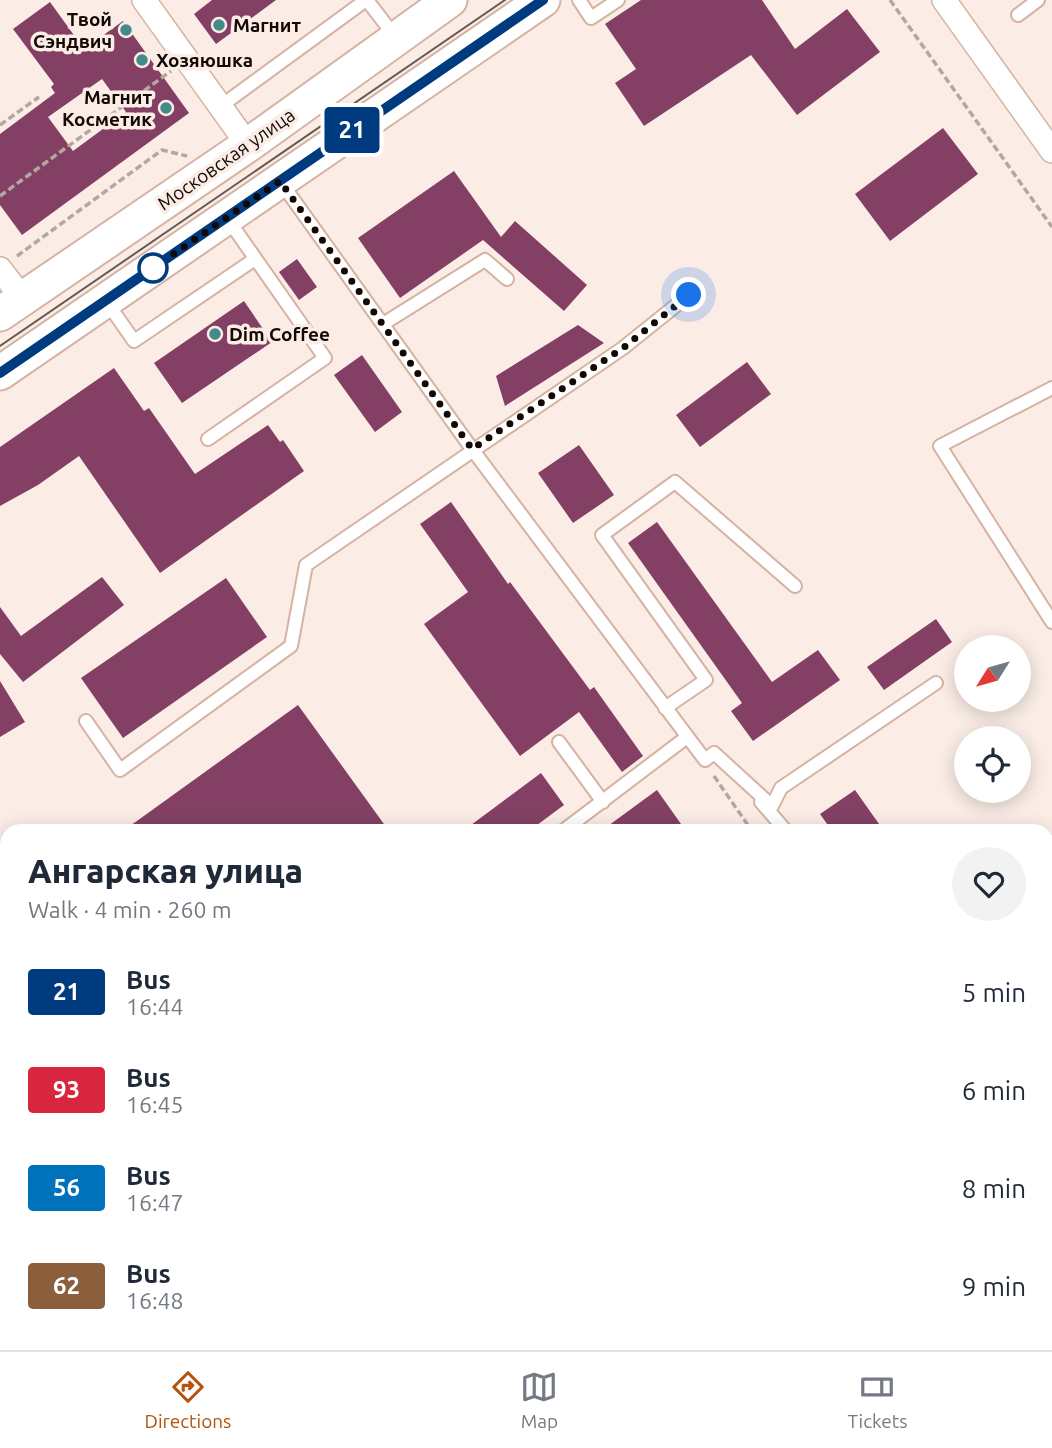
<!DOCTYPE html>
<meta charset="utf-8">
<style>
:root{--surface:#fff;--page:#f2f2f3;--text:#1f2937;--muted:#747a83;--line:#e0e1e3;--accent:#b45309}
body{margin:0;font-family:Ubuntu,sans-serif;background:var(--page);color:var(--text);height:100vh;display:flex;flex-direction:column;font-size:26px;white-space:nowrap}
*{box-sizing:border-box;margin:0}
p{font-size:23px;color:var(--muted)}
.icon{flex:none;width:38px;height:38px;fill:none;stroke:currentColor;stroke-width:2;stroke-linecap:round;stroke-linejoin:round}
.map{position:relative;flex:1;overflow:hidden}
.details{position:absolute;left:0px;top:824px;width:1054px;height:527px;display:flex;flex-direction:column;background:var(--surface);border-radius:21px 21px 0 0;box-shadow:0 4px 18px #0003}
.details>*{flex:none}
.badge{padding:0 14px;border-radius:5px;font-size:24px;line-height:46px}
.needle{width:46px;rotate:233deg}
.controls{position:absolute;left:954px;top:635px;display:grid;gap:14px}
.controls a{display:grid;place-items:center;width:77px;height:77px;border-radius:50%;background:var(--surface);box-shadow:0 4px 18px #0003;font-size:35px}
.you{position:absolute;width:35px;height:35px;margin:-18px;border:5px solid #fff;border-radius:50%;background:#1a73e8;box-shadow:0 0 0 10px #1a73e833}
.map>.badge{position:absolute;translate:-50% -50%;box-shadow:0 0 0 4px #fff}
.round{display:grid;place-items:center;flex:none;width:74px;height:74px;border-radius:37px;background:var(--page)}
.headline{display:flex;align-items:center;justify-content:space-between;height:119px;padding:0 28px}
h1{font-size:33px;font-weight:800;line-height:52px}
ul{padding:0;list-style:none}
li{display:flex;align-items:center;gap:21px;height:98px;padding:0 28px}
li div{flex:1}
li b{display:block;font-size:26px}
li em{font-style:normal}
li .badge{min-width:77px;font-weight:700;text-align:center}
.menu{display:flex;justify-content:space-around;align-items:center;height:98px;border-top:2px solid var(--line);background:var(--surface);font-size:19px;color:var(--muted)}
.menu a{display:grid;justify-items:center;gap:4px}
.menu .active{color:var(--accent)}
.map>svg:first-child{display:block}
.building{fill:#834064;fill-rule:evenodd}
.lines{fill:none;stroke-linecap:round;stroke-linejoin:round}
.lane-casing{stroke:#d4b3a3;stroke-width:16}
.street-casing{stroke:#d4b3a3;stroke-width:26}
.secondary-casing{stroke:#d4b3a3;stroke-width:37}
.path{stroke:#b4a7a1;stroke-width:3.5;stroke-dasharray:7 3.5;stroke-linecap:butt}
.lane{stroke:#fff;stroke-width:12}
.street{stroke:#fff;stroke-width:23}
.secondary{stroke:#fff;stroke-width:33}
.tram{stroke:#665a54;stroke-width:2}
.line-casing{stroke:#fff;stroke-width:16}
.line{stroke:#003b80;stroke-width:10}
.walk{stroke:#130804;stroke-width:7;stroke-dasharray:0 12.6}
.poi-dot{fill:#438a88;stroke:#fbede6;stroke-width:2.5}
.stop-dot{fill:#fff;stroke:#003b80;stroke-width:3.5}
.labels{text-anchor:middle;stroke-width:7;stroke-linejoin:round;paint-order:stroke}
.poi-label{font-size:19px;font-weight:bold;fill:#130804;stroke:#fbede6;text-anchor:start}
.street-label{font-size:19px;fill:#130804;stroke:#fbede6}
</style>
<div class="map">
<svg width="1052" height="1350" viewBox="0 0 1052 1350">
<rect width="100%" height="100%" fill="#fbede6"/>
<!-- building -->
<path class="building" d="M212 0H276L216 44 194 14Z
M641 0H762L795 49 847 9 880 52 797 115 751 55 644 126 615 83 636 69 605 24Z
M50 2 84 49 123 21 189 113 22 235 0 205V134L55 93 51 87 54 84 13 29ZM102 79 126 112 73 151 48 117Z
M943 128 978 174 890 241 855 194Z
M454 171 501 237 515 221 587 285 564 311 483 240 400 298 358 238Z
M297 259 317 287 299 300 279 272Z
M244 301 272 342 182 403 154 363Z
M578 325 604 343 505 406 496 376Z
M362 355 402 412 375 432 334 375Z
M747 362 771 394 700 447 676 415Z
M114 368 144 411 149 408 195 474 268 425 280 442 283 440 304 471 160 573 79 456 38 485 0 506V447Z
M579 445 614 495 573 523 538 473Z
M451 502 508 584 510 582 590 690 594 687 643 756 622 772 579 712 520 756 424 624 468 592 420 524Z
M657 522 772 682 818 650 840 680 753 741 731 711 742 703 628 543Z
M102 577 124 605 23 682 0 654V607L21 636Z
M226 578 267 637 123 738 81 678Z
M936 619 952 642 884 690 867 667Z
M0 681 25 722 0 737Z
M298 705 389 831H123Z
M541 773 564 805 529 831H463Z
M657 790 686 831H601Z
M855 790 884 831H832L820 814Z"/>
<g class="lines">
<defs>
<path id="lane" d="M367 0 396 38
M579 0 591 18 618 0
M1018 15 1038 0
M221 106 366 0
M280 181 472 449 705 760 714 753 772 806 781 788 936 683
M106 301 134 341 255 259
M383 324 485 260 507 279
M1052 388 940 446 1052 622
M208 439 325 358 227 218
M665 708 706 680 602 535 675 482 795 586
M86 721 120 770 291 646 306 565 623 348 689 295
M559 742 603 802
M761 802 786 831
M563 831 687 737
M1046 1258 1052 1266
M401 1344 405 1350"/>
<path id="street" d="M144 0 248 145
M944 0 1052 151
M0 269 23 299
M1046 1031 1052 1028
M566 1350 575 1344"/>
<path id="secondary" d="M0 314 248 145 450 0
M0 373 543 0"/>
</defs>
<!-- lane casing -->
<use href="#lane" class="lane-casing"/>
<!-- street casing -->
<use href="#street" class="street-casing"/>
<!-- secondary casing -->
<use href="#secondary" class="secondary-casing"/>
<!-- path -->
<path class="path" d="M890 0 1052 227
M0 125 39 97
M0 196 171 71
M17 256 162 150 187 156
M714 776 752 831"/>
<!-- lane -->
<use href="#lane" class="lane"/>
<!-- street -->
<use href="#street" class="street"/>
<!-- secondary -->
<use href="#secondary" class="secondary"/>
<!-- tram -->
<path class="tram" d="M0 346 505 0"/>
</g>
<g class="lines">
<defs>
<path id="line" d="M0 373 543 0"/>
</defs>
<!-- line casing -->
<use href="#line" class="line-casing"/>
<!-- line -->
<use href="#line" class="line"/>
<!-- walk -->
<path class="walk" d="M153 268 280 181 472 449 623 348 689 295"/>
</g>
<!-- markers -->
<g class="poi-dot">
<circle cx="219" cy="25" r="7"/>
<circle cx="126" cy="30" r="7"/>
<circle cx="142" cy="60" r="7"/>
<circle cx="166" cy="108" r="7"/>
<circle cx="215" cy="334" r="7"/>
</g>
<circle class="stop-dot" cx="153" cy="268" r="14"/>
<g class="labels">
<!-- poi labels -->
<g class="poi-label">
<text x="112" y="26" text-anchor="end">Твой<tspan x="112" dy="22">Сэндвич</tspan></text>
<text x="233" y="32">Магнит</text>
<text x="156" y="67">Хозяюшка</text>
<text x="152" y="104" text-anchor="end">Магнит<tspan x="152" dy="22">Косметик</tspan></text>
<text x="229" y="341">Dim Coffee</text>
</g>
<!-- street labels -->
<g class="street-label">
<text transform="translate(226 159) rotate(-35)" y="7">Московская улица</text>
</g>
</g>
</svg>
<div class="controls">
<a><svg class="needle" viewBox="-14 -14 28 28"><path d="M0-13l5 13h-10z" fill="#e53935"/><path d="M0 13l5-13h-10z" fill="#747a83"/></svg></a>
<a><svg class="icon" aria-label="locate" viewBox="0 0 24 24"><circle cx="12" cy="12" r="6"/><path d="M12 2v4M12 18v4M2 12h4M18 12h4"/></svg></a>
</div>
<div class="you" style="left:689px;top:295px"></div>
<b class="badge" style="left:352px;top:130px;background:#003b80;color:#fff">21</b>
<section class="details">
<div class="headline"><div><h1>Ангарская улица</h1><p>Walk · 4 min · 260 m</p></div><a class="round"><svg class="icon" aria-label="heart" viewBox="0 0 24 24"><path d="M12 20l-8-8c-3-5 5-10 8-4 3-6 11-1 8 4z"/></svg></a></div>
<ul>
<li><span class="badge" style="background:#003b80;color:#fff">21</span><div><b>Bus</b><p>16:44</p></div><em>5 min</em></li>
<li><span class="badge" style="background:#d7263d;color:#fff">93</span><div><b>Bus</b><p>16:45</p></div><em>6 min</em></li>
<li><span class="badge" style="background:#0072bc;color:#fff">56</span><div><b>Bus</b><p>16:47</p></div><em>8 min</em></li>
<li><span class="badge" style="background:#8b5e3c;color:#fff">62</span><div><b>Bus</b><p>16:48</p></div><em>9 min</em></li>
</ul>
</section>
</div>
<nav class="menu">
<a class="active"><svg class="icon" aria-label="directions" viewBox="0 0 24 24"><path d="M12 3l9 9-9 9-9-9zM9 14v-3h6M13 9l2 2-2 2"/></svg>Directions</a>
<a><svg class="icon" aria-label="map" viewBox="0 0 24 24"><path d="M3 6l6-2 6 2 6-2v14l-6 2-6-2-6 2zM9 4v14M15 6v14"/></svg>Map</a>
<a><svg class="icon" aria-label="tickets" viewBox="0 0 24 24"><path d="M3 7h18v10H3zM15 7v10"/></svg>Tickets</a>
</nav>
